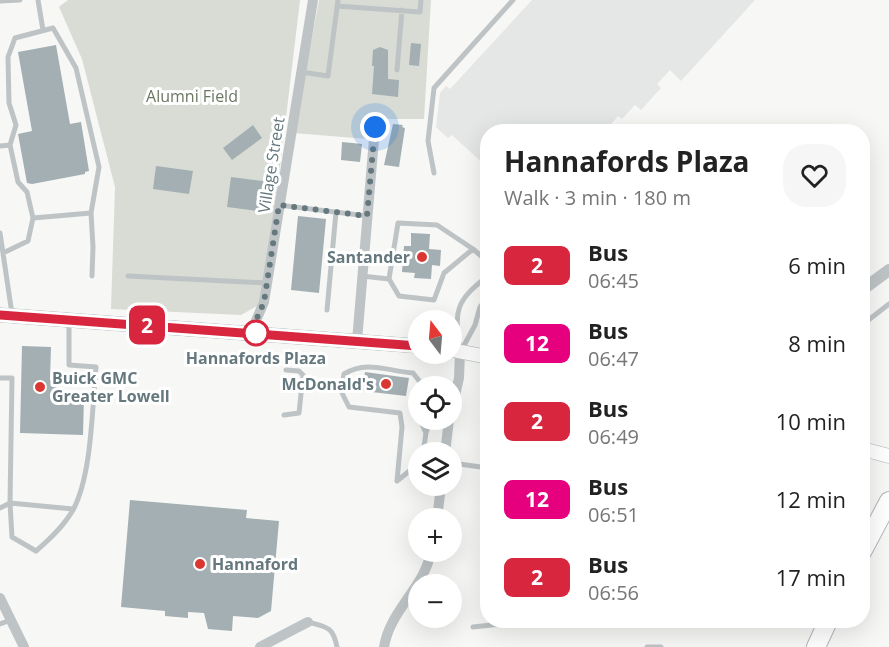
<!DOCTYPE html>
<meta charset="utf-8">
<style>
:root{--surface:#fff;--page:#f6f6f6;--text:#222;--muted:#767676}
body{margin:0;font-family:"Open Sans",sans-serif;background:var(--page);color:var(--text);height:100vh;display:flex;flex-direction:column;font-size:22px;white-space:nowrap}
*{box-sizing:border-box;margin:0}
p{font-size:20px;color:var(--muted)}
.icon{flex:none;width:33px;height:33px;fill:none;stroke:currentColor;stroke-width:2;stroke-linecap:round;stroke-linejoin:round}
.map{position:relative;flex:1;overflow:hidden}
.panel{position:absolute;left:480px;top:124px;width:390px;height:504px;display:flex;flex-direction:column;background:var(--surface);border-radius:24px;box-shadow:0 6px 24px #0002}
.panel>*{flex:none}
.badge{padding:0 12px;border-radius:9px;font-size:21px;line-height:39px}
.needle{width:39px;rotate:344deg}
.buttons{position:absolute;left:408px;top:310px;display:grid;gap:12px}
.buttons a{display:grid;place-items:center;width:54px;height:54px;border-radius:50%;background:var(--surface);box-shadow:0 6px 24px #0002;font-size:30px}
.you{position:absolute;width:30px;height:30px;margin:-15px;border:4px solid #fff;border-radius:50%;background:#1a73e8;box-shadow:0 0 0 9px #1a73e833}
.map>.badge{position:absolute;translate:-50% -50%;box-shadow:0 0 0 3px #fff}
.round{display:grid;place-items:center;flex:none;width:63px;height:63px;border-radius:24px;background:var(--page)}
.summary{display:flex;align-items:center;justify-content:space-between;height:102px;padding:0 24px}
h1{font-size:28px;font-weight:700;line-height:45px}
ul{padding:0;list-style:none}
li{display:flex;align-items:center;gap:18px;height:78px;padding:0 24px}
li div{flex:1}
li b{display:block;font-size:22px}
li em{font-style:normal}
li .badge{min-width:66px;font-weight:700;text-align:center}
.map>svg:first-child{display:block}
.built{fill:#e5e7e6}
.green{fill:#d8dcd4}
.building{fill:#a3afb2}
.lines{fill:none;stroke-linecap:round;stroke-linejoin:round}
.secondary-casing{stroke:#afb7b9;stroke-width:15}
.motorway-casing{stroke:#b2b7b9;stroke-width:20}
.service{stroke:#bec4c6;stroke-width:5}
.minor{stroke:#bec4c6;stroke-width:10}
.tertiary{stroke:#bec4c6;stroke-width:12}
.secondary{stroke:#fff;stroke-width:14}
.motorway{stroke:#fff;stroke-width:18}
.line-casing{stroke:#fff;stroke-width:14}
.line{stroke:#d7263d;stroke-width:9}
.walk{stroke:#64787e;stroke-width:6;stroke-dasharray:0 10.8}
.poi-dot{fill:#da3732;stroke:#fff;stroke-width:2}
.stop-dot{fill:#fff;stroke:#d7263d;stroke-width:3}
.labels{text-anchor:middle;stroke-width:6;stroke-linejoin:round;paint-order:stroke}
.park-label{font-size:16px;fill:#6a7762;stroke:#fff}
.street-label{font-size:16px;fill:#64787e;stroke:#fff}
.poi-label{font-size:16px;font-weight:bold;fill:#64787e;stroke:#fff;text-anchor:end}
.stop-label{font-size:16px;font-weight:bold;fill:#64787e;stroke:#fff}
</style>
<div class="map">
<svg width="889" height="647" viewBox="0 0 889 647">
<rect width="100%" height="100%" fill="#f7f7f5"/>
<!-- built -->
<path class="built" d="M532 0H755L681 81 670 70 657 84 661 88 641 110 635 105 622 119 618 116 604 132H488L487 167 452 135 448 138 436 127 440 93 446 86 450 89Z"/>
<!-- green -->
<path class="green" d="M68 0H300L264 302 241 315 111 309 115 187 82 59 59 7Z
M319 0H431L424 119H375L367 139 294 133Z"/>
<!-- building -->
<path class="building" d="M411 43 421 44 419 66 409 65Z
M56 45 70 124 81 122 89 171 85 172V174L32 184 27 183 18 134 32 131 18 52Z
M380 47 388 50V79L399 80 398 97 372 94 374 66H372L373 50Z
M393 124 403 125 402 127 405 128 399 167 384 165Z
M253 125 262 138 232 160 223 148Z
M342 142 362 144 360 162 341 160Z
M156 166 193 171 189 194 153 189Z
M231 177 263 181 259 211 227 207Z
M298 216 326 219 319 293 291 290Z
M411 233 430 234 429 249 441 250 440 266 432 265 431 279 414 278 415 273 402 272 404 246H411Z
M22 346 51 347 50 380H59V394L84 395 83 435 20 433Z
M365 372 409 378 406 396 363 391Z
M130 500 247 510 246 518 279 521 271 611 258 618 233 616 232 631 208 629 204 613 188 612V618L165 616V611L121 607Z"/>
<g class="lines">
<defs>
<path id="secondary" d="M0 315 418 346
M452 350 488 357
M862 449 889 456"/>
<path id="motorway" d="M862 552 889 501
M816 647 828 621"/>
</defs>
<!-- secondary casing -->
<use href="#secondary" class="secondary-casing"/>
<!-- motorway casing -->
<use href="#motorway" class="motorway-casing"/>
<!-- service -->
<path class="service" d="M38 0 43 30
M0 1 20 0
M337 6 420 12 421 0
M397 70 402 10
M301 72 328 76 338 0
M0 146 10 145
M434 173 428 141 434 88 513 0
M279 205 367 216
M33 218 91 213 93 247 92 276
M0 233 12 314
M3 253 28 241 33 218 27 192 18 182 10 145 16 125 9 103 8 57 15 38 53 28 76 68 99 167 91 213
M128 276 267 283
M362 276 389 279 399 296 434 300 444 273 473 249 488 262
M389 279 398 223 437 225 473 249
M327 310 336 212
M69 321V365L96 367C92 408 92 475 73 510 63 527 50 539 36 551L12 537 10 503 73 509
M862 325 889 304
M460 350C454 311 455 301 488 276
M461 351 475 325 480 307 488 297
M0 378H12L10 503 0 508
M418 401V415
M284 415 299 413 303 375 299 371 286 370
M420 420 426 433
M423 453 426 433 430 420
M452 463 488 468
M397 481 402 427 400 413 349 407 341 391 344 374C367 360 387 371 413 373L424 387
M397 481 418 464
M308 622C326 627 333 626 337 647
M0 624 11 620
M473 627 530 621
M647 647H661"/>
<!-- minor -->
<path class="minor" d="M251 332 264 302 313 0
M357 341 375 127
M452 409 459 378 460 352
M445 453 449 420
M437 519 441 486
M0 598 24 647
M260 647 308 622
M384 647C390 610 424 588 431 552"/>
<!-- tertiary -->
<path class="tertiary" d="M862 290 889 270"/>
<!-- secondary -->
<use href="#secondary" class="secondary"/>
<!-- motorway -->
<use href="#motorway" class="motorway"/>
</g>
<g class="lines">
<defs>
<path id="line" d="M0 315 418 346"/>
</defs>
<!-- line casing -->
<use href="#line" class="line-casing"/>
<!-- line -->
<use href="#line" class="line"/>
<!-- walk -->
<path class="walk" d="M256 333 251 332 264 302 279 205 367 216 375 127"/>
</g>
<!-- markers -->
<g class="poi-dot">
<circle cx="422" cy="257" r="6"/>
<circle cx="386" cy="384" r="6"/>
<circle cx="40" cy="387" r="6"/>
<circle cx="200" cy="564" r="6"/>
</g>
<circle class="stop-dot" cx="256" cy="333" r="12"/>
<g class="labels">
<!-- park labels -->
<g class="park-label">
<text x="192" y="102">Alumni Field</text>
</g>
<!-- street labels -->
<g class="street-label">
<text transform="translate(271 165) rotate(-81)" y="6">Village Street</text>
</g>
<!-- poi labels -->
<g class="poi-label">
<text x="410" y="263">Santander</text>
<text x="52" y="384" text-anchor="start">Buick GMC<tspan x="52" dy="18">Greater Lowell</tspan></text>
<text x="374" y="390">McDonald's</text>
<text x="212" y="570" text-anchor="start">Hannaford</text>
</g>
<!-- stop labels -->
<g class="stop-label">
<text x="256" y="364">Hannafords Plaza</text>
</g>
</g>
</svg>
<div class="buttons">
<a><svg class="needle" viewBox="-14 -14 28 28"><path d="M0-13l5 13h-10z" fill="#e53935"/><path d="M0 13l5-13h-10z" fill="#767676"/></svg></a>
<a><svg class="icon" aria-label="locate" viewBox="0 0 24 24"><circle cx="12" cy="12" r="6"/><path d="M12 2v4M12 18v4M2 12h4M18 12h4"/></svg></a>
<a><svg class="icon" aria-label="layers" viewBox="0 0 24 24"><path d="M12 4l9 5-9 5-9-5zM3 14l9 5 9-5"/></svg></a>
<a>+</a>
<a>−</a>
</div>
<div class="you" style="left:375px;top:127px"></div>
<b class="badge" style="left:147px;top:325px;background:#d7263d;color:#fff">2</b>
<section class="panel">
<div class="summary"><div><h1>Hannafords Plaza</h1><p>Walk · 3 min · 180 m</p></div><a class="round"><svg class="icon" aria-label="heart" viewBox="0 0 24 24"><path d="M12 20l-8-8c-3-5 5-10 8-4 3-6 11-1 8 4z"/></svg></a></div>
<ul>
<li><span class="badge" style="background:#d7263d;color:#fff">2</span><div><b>Bus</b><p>06:45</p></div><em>6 min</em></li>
<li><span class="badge" style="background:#e6007e;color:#fff">12</span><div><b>Bus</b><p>06:47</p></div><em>8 min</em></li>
<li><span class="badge" style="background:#d7263d;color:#fff">2</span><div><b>Bus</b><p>06:49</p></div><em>10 min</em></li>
<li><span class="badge" style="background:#e6007e;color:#fff">12</span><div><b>Bus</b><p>06:51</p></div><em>12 min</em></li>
<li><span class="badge" style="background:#d7263d;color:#fff">2</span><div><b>Bus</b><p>06:56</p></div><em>17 min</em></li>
</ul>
</section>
</div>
